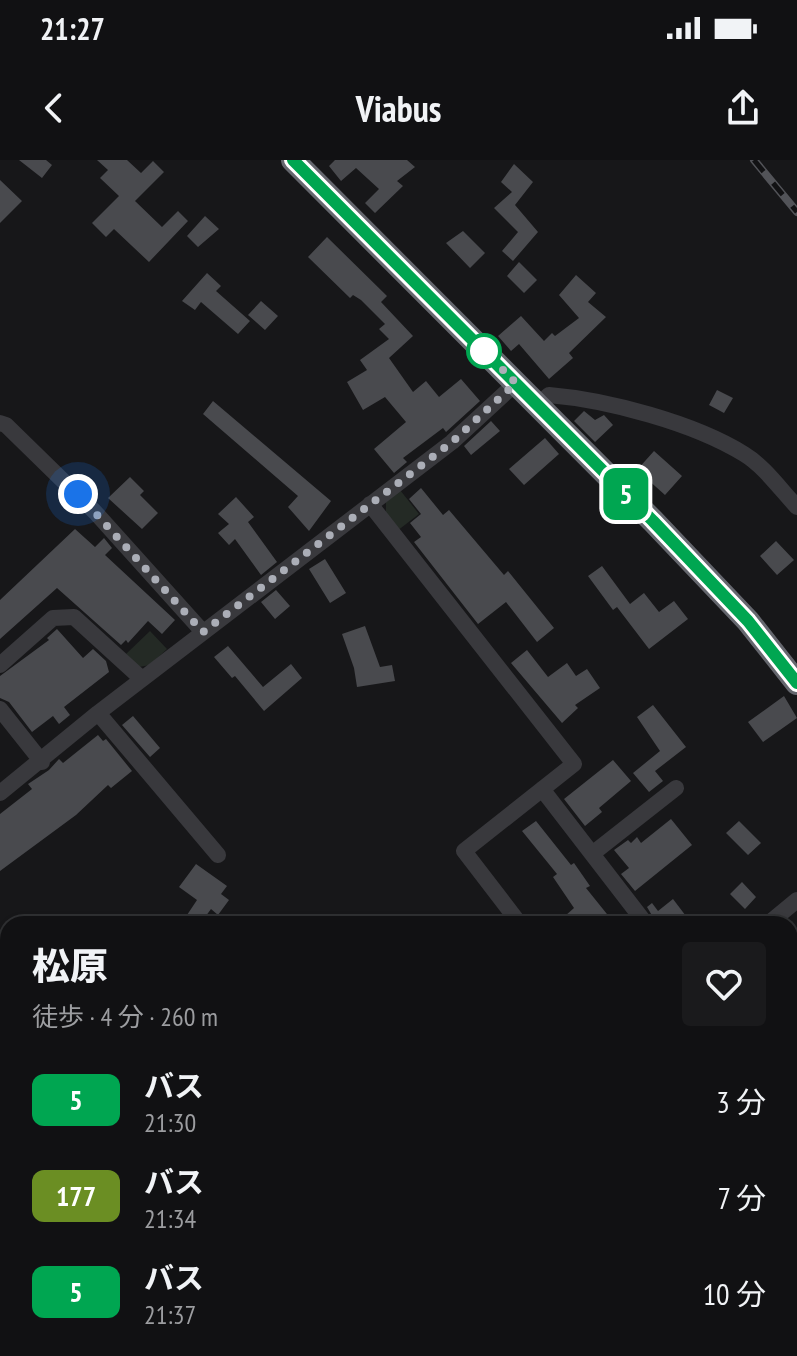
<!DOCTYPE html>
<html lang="ja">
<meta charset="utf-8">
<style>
:root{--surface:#111113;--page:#1a1a1c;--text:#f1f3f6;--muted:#9c9da0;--line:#303133}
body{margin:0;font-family:"PT Sans Narrow","Noto Sans JP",sans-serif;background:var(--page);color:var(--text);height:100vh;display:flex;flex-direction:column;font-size:30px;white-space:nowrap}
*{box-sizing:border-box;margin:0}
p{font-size:26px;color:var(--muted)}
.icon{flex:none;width:44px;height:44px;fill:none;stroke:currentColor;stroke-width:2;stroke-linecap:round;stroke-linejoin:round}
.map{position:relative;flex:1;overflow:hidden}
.sheet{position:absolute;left:0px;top:756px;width:798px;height:440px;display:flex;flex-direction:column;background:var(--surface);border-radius:24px 24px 0 0;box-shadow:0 2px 6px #0004,0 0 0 2px var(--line)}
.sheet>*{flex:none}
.badge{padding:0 16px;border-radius:12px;font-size:28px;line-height:52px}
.you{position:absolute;width:40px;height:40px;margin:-20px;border:6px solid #fff;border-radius:50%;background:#1a73e8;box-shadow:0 0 0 12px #1a73e833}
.map>.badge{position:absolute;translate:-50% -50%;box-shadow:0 0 0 4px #fff}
.round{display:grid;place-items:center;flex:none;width:84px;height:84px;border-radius:8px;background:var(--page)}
.head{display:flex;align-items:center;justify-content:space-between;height:136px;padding:0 32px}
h1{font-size:38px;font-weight:800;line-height:60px}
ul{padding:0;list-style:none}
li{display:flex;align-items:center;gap:24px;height:96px;padding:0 32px}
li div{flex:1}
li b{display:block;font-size:30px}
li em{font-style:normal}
li .badge{min-width:88px;font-weight:700;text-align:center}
.status{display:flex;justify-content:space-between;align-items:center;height:56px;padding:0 40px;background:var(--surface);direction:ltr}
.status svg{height:22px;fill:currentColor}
header{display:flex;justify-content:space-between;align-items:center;height:104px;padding:0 32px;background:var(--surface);font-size:36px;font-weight:800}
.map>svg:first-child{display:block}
.built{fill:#232326}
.green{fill:#242a25}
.building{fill:#494a4e}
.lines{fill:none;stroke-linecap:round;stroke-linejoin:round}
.minor{stroke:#39393d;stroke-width:16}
.highway{stroke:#65676e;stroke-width:24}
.rail-casing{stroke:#525358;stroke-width:8}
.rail{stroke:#121214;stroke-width:5;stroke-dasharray:15;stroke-linecap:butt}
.line-casing{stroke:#fff;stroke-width:18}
.line{stroke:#00a651;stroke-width:12}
.walk{stroke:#abaeb7;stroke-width:8;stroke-dasharray:0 14.4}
.stop-dot{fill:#fff;stroke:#00a651;stroke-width:4}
</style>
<div class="status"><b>21:27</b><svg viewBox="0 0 49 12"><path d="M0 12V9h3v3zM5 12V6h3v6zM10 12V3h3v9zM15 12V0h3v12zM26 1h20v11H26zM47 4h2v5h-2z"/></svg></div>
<header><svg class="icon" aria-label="back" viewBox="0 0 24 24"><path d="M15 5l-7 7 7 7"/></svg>Viabus<svg class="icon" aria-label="share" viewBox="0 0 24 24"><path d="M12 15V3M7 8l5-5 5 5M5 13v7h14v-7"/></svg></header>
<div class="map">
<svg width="797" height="1196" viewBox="0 0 797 1196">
<rect width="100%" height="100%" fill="#171719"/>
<!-- built -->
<path class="built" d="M260 1188H568L573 1196H261L257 1191Z"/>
<!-- green -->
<path class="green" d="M400 330 419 354 397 371 386 357V341Z
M150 471 167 489 150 505 139 507 126 494Z"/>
<!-- building -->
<path class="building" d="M19 0H46L52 5 42 18Z
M97 0H127L141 13 153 1 164 12 135 41 162 67 178 51 188 61 149 102 114 69 106 77 92 63 119 36 100 18 108 10Z
M335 0H407L415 7 397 21 403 26 375 53 365 43 379 29 356 8 341 21 329 6Z
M514 4 533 22 515 45 538 72 513 101 502 91 518 72 494 48 512 32 501 22Z
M0 20 22 41 0 63Z
M205 56 219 69 198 87 187 76Z
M463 71 485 93 470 108 446 83Z
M327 77 387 136 381 142 413 176 389 198 413 232 426 221 439 237 461 219 480 241 446 272 443 268 403 298 407 302 394 313 374 289 406 262 385 237 363 250 347 222 367 210 360 200 389 179 379 169 385 164 361 140 353 135 350 138 308 97Z
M519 102 537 120 524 133 507 116Z
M207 113 221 126 216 131 250 161 238 174 201 142 195 150 182 141Z
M576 115 596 133 588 142 606 157 569 193 573 198 549 219 519 184 511 191 498 176 521 156 544 181 552 173 555 176 579 158 559 135Z
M261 141 278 156 265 170 248 155Z
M717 230 733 238 724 253 709 245Z
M213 241 331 341 309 371 288 347 298 336 203 254Z
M584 251 595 260 604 255 613 265 595 282 574 261Z
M491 261 500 271 471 295 464 286Z
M545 278 559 294 524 325 509 309Z
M654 291 682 316 665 335 637 310Z
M130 317 144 331 140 335 158 353 142 369 108 338Z
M421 328 443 355 449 350 504 415 508 411 554 468 537 482 506 442 478 464 414 382 421 377 410 363 421 354 409 339Z
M236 337 254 357 248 362 277 402 261 415 235 379 229 385 218 373 229 364 218 354Z
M75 369 95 387 104 378 112 388 105 395 175 460 162 474 148 461 128 483 126 480 121 485 57 428 0 479V440Z
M776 381 794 400 777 415 760 396Z
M325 399 346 433 330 443 309 409Z
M602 406 630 444 644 433 659 452 674 441 688 459 649 489 617 447 613 450 588 416Z
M276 430 290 446 275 459 261 442Z
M365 466 380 507 392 505 395 521 357 527 354 508 342 474Z
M57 469 83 498 93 489 106 501 109 512 64 547 70 555 59 564 53 556 32 572 9 542 0 538V516L49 480 47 478Z
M228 486 263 527 291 504 302 518 264 551 235 516 232 518 214 497Z
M527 490 548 517 567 503 576 516 587 509 600 528 575 545 578 548 562 563 511 503Z
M784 536 797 558 763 582 748 562Z
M653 545 686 587 655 611 663 621 649 632 633 613 660 591 637 557Z
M133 556 160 588 150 597 122 565Z
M98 575 103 581 106 579 132 611 111 628 108 625 76 655 0 711V654L32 629 28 624 49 610 59 599 63 603Z
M613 600 631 621 599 648 602 652 585 666 564 639Z
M671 659 692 685 635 731 621 714 629 708 614 690 628 680 631 683 637 677 641 683Z
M536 661 571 705 574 703 590 726 586 728 615 764H556L574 748 553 717 557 714 522 671Z
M739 661 761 683 748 695 726 673Z
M196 704 227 726 221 734 229 740 218 755 211 749 200 764H193L185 758 197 740 179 727Z
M742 722 756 737 745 749 730 734Z
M673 739 692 764H657L647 747 652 743 658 751Z"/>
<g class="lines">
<!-- minor -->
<path class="minor" d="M539 244 549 235C608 240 694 263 744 294 764 306 781 330 797 347
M0 263 6 265 95 352 203 472
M370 344 574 604 464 691 520 764
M0 505 53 458 74 457 142 519
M0 549 42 602
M98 553 218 695
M542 629 646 764
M0 633 98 553 452 282 516 223
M592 694 676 628
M768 764 797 740
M0 892 8 902
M239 1196 249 1188"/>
<!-- highway -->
<path class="highway" d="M293 0 653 361 748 461 797 523"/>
<defs>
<path id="rail" d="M754 0 797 52"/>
</defs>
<!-- rail casing -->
<use href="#rail" class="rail-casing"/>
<!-- rail -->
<use href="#rail" class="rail"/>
</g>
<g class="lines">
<defs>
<path id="line" d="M293 0 653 361 748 461 797 523"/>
</defs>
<!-- line casing -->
<use href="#line" class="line-casing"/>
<!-- line -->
<use href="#line" class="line"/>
<!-- walk -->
<path class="walk" d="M78 334 203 472 452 282 516 223 484 191"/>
</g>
<!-- markers -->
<circle class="stop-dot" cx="484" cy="191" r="16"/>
</svg>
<div class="you" style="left:78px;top:334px"></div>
<b class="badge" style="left:626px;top:334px;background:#00a651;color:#fff">5</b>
<section class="sheet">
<div class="head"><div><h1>松原</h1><p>徒歩 · 4 分 · 260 m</p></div><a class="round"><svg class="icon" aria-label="heart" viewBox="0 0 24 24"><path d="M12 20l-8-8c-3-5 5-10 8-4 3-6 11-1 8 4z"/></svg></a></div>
<ul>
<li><span class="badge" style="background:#00a651;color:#fff">5</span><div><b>バス</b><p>21:30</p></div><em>3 分</em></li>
<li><span class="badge" style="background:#6b8e23;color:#fff">177</span><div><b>バス</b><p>21:34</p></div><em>7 分</em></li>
<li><span class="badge" style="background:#00a651;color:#fff">5</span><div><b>バス</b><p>21:37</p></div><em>10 分</em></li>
</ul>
</section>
</div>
